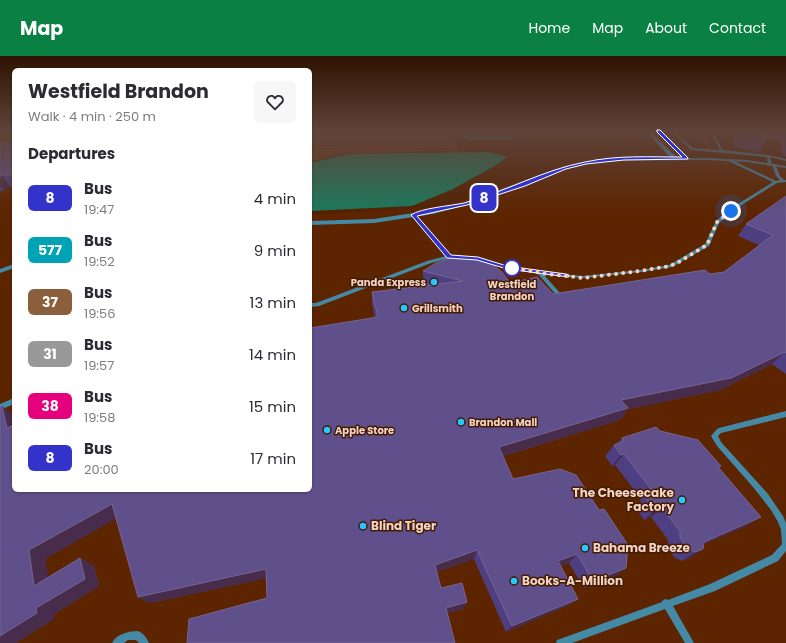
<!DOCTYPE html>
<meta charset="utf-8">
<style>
:root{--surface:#fff;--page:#f7f7f7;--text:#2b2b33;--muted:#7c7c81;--accent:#0b8043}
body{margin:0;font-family:Poppins,sans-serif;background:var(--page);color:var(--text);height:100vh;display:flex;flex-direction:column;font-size:15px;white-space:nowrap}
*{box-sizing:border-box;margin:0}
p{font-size:13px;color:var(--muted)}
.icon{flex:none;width:22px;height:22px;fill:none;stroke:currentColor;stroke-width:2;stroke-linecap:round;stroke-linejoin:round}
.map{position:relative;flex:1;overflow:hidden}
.drawer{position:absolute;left:12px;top:12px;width:300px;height:424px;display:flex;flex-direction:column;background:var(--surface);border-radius:6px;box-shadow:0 1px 3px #0004}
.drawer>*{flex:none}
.badge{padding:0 8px;border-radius:6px;font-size:14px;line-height:26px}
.you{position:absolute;width:20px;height:20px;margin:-10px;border:3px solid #fff;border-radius:50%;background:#1a73e8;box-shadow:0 0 0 6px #1a73e833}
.map>.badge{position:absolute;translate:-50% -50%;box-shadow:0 0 0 2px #fff}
h2{padding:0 16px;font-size:15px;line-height:36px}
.round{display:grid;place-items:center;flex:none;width:42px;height:42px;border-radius:6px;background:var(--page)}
.overview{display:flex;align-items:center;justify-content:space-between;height:68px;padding:0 16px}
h1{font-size:19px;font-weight:700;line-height:30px}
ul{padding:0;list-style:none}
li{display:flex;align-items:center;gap:12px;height:52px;padding:0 16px}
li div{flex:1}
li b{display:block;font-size:15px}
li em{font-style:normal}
li .badge{min-width:44px;font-weight:700;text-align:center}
header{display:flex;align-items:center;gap:24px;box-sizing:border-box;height:56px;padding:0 20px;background:var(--accent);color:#fff}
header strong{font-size:19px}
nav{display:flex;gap:22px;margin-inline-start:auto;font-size:14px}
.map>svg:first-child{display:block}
.built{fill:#5d2400}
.green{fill:#6a381e}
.water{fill:#1b795c}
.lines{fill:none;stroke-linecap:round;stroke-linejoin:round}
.lane{fill:#4489a5;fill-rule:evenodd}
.street{fill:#4489a5;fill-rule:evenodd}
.secondary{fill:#41b9e7;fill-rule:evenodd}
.wall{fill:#4e3f83}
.shaded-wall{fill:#482c4c}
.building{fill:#5f4f8a;stroke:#776493}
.line{fill:#33c;stroke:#fff}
.walk{stroke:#f4d3c3;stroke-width:4;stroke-dasharray:0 7.2}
.stop-dot{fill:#fff;stroke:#33c;stroke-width:2}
.poi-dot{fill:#26c9fe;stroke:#421c06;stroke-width:1.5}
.labels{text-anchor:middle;stroke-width:3;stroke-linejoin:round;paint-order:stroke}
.poi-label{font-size:10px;font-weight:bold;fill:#f4d3c3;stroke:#421c06;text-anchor:start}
.stop-label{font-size:10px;font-weight:bold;fill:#f4d3c3;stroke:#421c06}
.near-poi-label{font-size:12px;font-weight:bold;fill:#f4d3c3;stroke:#421c06;text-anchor:start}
</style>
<header>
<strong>Map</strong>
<nav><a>Home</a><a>Map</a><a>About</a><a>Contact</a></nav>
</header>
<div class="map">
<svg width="786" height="587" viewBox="0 0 786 587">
<rect width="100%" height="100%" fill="#532102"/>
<!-- built -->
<path class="built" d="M0 92H14V434H310V159L440 151 512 128 565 109 655 103 686 102 763 105 786 111V587H0Z"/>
<!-- green -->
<path class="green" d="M0 75H14V89H0Z
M310 75H453L457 93 310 92Z
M680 75H701L709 88 710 93 693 78H683Z
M310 93 457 94V95L347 97 313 105H310Z"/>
<!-- water -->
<path class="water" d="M463 75H510L514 84H470L464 82Z
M489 96 502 99 507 101 496 109 453 133 412 150 310 155V107L348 98Z"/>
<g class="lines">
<!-- lane -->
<path class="lane" d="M671 75H674L693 92 720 94 709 75H712L723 94 768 99 786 103V105L770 101 772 109 770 110 768 109 767 101 691 94Z
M728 103H730L776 125 780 124 776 120 772 109 775 108 780 120 784 124H786V126L777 127 735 153 719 167 709 190 672 211 641 216 583 222 544 219 561 238 565 239V241H558L538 218 507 212 478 204 449 202 431 207 319 250 310 251V247H316L427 205 446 200 412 160 411 159 413 158H414L450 200 478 202 507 210 549 217 583 220 641 214 669 209 705 188 716 165 733 151 773 126 728 105Z
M14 342V348L0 354V348Z
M786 355V361L721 377 718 380 721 386 768 438 783 460 786 467V495L778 505 715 535 673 550 694 587H685L665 553 572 587H556L557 584 560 583 662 546 663 544 666 543 668 544 710 528 772 499 782 488 781 474 778 466 771 454 753 431 717 390 711 380 717 373 719 372Z
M138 575C143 577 147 582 149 587H139L136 584H128L124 587H112C116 578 129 575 138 575Z"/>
<!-- street -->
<path class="street" d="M708 102 747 104 786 110V112L747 106 708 104 602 105 565 113 467 149 433 158 374 167 310 169V165L374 163 433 154 463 147 562 111 602 103Z
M14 208V212L0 217V213Z"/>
<!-- secondary -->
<path class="secondary" d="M645 75H650L676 101V103H672Z
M657 75H662L688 101V103H684Z"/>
</g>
<!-- wall -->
<path class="wall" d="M720 75H786V100L782 99 780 85 767 83 760 96 734 91V77Z
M14 87V130H10L4 135H0V88Z
M786 140V318L772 308 720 334 628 353 620 364 503 400 513 423 560 413 576 419 599 454 604 453 628 489 626 512 615 520 584 532 569 507 560 510 578 543 569 549 506 576 474 503 436 516 441 532 462 527 467 546 463 553 447 557 455 587H187L189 563 267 542 266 522 150 547 138 541 116 462 45 503 48 521 80 502 94 510 99 530 53 559 54 563 16 587H0V351L2 350 14 360V434H310V272L375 262 372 248V236L428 229 423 228V215L436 207 450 202 468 201 487 205 502 216 510 227 537 221 553 238 705 214 710 218 724 216 759 189 738 180 746 168Z
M660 375 721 410 719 412 761 461 746 470 704 488 690 502 682 505 674 501 668 491V484L651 461 644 464 635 451 641 445 640 444 641 443 615 409 612 410 605 400 614 389 618 387 622 382Z"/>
<!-- shaded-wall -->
<path class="shaded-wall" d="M2 119 10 130 4 135 0 129V121Z
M785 296 772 308 720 334 628 353 620 364 495 402 499 391 621 344Z
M2 350 14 360V378L7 372Z
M624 398 615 409 612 410 621 399Z
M112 448 124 458 45 503 51 537 34 530 29 494Z
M662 452 651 461 644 464 655 454Z
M761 461 746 470 691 494 704 486Z
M703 493 690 502 682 505 695 496Z
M477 494 474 503 433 517 435 509Z
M577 498 569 507 550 513 558 505Z
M80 502 94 510 99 530 53 559 54 563 16 587H0V580L36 552Z
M626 512 615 520 584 532 593 525Z
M266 513 272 521 150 547 138 541Z
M578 543 569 549 506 576 512 570Z
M467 546 463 553 443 558 446 552Z"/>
<!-- building -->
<path class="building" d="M743 75H769V80L743 76Z
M1 87H14V119H2L0 121V88Z
M786 140V297L785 296 731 322 621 344 628 352 499 391 513 423 560 413 576 419 599 454 604 453 628 489 626 512 593 525 577 498 558 505 578 543 512 570 477 494 435 509 441 532 462 527 467 546 446 552 455 587H187L189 563 267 542 266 513 138 541 112 448 29 494 34 530 80 502 85 523 36 552 37 557 0 580V351L2 350 7 372 14 369V434H310V272L378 261 372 236 463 225 423 215 436 207 450 202 468 201 487 205 502 216 510 227 537 221 553 238 705 214 710 218 724 216 773 179 746 168Z
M656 371 660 375 698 384 721 410 718 411 761 461 704 486 703 493 695 496 687 492 680 482V475L662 452 655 454 645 441 653 438 650 434 651 433 624 398 621 399 614 389 624 385 622 382Z"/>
<!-- sky -->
<linearGradient id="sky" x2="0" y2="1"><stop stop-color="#2e1201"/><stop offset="0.48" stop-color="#604339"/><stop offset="1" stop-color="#604339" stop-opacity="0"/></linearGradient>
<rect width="786" height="157" fill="url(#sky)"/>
<!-- line -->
<path class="line" d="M657 74H660L688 102V103L624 104 586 108 566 113 525 130 467 149 417 160 451 199 478 201 507 210 566 218 569 219V221L507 213 477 204 447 202 411 159C421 152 450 150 464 147 505 136 543 114 585 106 617 99 650 101 682 101L657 76Z"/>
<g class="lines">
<!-- walk -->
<path class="walk" d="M512 212 507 211 548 218 583 222 640 215 670 210 677 207 707 189 717 166 731 155"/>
</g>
<!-- markers -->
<circle class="stop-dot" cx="512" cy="212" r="8"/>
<g class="poi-dot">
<circle cx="434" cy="226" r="4"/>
<circle cx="404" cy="252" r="4"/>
<circle cx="461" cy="366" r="4"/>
<circle cx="327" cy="374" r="4"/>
<circle cx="682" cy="444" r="4"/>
<circle cx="363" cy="470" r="4"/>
<circle cx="585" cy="492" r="4"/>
<circle cx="514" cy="525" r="4"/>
</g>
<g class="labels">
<!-- poi labels -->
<g class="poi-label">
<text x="426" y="230" text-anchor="end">Panda Express</text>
<text x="412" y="256">Grillsmith</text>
<text x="469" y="370">Brandon Mall</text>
<text x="335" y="378">Apple Store</text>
</g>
<!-- stop labels -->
<g class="stop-label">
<text x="512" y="232">Westfield<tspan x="512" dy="12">Brandon</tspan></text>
</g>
<!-- near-poi labels -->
<g class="near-poi-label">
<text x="674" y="441" text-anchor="end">The Cheesecake<tspan x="674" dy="14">Factory</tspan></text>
<text x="371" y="474">Blind Tiger</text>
<text x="593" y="496">Bahama Breeze</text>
<text x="522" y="529">Books-A-Million</text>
</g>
</g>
</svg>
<div class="you" style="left:731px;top:155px"></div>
<b class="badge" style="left:484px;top:142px;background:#33c;color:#fff">8</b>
<section class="drawer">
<div class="overview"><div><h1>Westfield Brandon</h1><p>Walk · 4 min · 250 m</p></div><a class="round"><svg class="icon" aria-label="heart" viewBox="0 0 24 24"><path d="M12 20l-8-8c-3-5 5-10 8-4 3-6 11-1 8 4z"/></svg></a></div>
<h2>Departures</h2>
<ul>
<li><span class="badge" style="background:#33c;color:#fff">8</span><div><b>Bus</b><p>19:47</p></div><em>4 min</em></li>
<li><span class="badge" style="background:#00a3b4;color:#fff">577</span><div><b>Bus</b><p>19:52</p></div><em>9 min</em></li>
<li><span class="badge" style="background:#8b5e3c;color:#fff">37</span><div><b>Bus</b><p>19:56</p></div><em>13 min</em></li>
<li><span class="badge" style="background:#999;color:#fff">31</span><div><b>Bus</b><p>19:57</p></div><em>14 min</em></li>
<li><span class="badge" style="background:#e6007e;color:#fff">38</span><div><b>Bus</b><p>19:58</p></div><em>15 min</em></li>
<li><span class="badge" style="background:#33c;color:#fff">8</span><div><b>Bus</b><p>20:00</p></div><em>17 min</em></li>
</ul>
</section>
</div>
